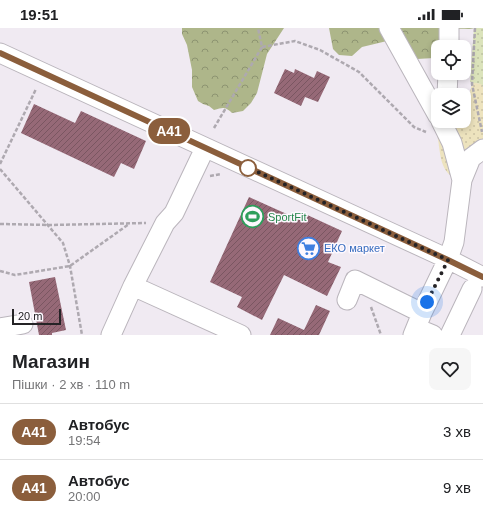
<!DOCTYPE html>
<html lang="uk">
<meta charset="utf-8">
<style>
:root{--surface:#fff;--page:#f6f6f6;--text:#202124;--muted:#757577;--line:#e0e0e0}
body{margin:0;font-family:Arial,sans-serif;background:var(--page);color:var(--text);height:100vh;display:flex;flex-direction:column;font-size:15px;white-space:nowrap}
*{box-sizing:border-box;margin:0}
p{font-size:13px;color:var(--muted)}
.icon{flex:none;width:22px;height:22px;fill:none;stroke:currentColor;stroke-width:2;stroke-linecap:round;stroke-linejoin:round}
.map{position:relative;height:307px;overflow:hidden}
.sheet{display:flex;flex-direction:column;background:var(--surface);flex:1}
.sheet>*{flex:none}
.badge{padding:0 8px;border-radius:13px;font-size:14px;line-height:26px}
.tools{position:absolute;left:431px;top:12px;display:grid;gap:8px}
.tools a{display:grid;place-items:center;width:40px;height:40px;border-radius:8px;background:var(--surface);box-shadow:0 2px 6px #0003;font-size:20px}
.scale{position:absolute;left:12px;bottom:10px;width:49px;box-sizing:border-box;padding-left:4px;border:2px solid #252326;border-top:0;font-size:11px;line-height:14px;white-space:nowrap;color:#252326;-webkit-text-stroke:3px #fdf8fe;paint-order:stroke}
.you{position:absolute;width:20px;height:20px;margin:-10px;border:3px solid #fff;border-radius:50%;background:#1a73e8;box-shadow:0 0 0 6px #1a73e833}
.map>.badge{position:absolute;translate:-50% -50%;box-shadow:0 0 0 2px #fff}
.round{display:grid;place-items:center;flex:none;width:42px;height:42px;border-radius:8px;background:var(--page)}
.summary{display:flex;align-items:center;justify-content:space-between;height:68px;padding:0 12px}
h1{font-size:19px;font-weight:700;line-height:30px}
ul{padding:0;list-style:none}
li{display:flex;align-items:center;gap:12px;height:56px;padding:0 12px;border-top:1px solid var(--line)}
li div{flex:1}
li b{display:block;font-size:15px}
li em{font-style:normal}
li .badge{min-width:44px;font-weight:700;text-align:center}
.status{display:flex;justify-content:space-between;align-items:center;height:28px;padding:0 20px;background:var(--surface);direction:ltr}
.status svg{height:11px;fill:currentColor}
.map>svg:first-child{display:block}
.grass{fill:url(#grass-dots)}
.forest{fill:url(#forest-crowns)}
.sand{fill:url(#sand-dots)}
.building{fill:url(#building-hatch)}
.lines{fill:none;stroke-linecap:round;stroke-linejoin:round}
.minor-casing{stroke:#bab5bc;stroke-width:21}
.path{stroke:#aea9b0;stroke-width:2.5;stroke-dasharray:4 2;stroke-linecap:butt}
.minor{stroke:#fff;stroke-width:19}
.line-casing{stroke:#fff;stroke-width:9}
.line{stroke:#8b5e3c;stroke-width:6}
.walk{stroke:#252326;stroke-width:4;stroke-dasharray:0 7.2}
.stop-dot{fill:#fff;stroke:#8b5e3c;stroke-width:2}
.labels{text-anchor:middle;stroke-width:3;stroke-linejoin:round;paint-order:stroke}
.leisure-label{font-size:11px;fill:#27864d;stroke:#fdf8fe;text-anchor:start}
.shop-label{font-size:11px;fill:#366cbe;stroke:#fdf8fe;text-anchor:start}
</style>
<div class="status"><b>19:51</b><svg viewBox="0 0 49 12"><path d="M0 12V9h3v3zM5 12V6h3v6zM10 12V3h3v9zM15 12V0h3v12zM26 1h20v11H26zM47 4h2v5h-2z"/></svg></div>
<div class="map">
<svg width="483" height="307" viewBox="0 0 483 307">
<defs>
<pattern id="grass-dots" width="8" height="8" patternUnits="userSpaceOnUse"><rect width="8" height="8" fill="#dbe3bb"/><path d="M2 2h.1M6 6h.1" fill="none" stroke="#bcc2a1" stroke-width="1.8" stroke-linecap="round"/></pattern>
<pattern id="forest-crowns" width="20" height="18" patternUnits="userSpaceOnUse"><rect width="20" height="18" fill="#aeb68a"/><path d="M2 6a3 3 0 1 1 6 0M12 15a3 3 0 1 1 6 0" fill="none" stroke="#8d9471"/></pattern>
<pattern id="sand-dots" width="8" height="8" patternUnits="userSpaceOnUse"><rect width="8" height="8" fill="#ede3be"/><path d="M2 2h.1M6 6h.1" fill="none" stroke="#cbc2a3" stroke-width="1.8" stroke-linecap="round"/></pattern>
<pattern id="building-hatch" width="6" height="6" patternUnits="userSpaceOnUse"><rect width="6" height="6" fill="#966977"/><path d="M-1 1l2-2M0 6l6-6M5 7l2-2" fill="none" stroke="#7a5661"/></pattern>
</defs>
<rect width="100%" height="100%" fill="#f0eaf2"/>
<!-- grass -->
<path class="grass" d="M474 0H483V59C480 54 477 56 472 56L470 53Z"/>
<!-- forest -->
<path class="forest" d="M182 0H284L267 26 257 65 251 75 243 83 232 85C224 78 223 80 214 82L209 78 203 76 198 73 192 59V42L187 17 182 6Z
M329 0H474C469 2 463 0 457 1L448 19H438V27L434 30 417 31 387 13 362 19 352 28 339 27 333 21Z"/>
<!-- sand -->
<path class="sand" d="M475 55 481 56 483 59V130L456 151C438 142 441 123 437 106 436 102 433 98 431 94L438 93H464V69L470 64 472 56Z"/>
<!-- building -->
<path class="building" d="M285 41 294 45 295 41 314 50 317 43 330 49 318 74 305 69 301 78 274 65Z
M34 76 75 95 81 83 146 113 134 141 121 135 114 149 21 105Z
M249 169 300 192 303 185 342 203 328 234 341 239 327 268 284 247 262 292 237 279 242 269 210 254Z
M55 249 66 302 52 305V307H39L29 254Z
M316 277 330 283 319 307H270L278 290 304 302Z"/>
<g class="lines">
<defs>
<path id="minor" d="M389 0 438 88
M449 19V0
M0 25 448 231 483 249
M447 67 448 45
M462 152 471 130 483 121
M133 258 241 307
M347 272 355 252 422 285
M0 300 23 296
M416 300 433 307
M111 307 133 258 165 195 174 185 205 120
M413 307 422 285 448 231 454 214 462 152 452 115 441 93
M450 307 472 261"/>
</defs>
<!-- minor casing -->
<use href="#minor" class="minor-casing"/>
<!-- path -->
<path class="path" d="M475 0 472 56 482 104
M262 19 295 13 320 22 359 44 414 99 426 104
M214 100 262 19 258 0
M0 136 36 61
M0 141 63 215 70 238 82 307
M210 148 221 146
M0 196 49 197 146 195
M0 243 15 247 70 238 129 196
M371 279 381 307"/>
<!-- minor -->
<use href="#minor" class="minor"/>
</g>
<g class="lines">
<defs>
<path id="line" d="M0 25 448 232 483 249"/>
</defs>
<!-- line casing -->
<use href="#line" class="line-casing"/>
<!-- line -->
<use href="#line" class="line"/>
<!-- walk -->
<path class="walk" d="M248 140 247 139 448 232 427 274"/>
</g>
<!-- icons -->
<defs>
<symbol id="stadium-ring" viewBox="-11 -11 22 22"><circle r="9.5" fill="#fdf8fe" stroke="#2e9e5b" stroke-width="1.5"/><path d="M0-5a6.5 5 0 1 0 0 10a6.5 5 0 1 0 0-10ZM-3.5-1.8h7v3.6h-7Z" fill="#2e9e5b"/></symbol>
<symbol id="supermarket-ring" viewBox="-11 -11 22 22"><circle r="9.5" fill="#fdf8fe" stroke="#3f7fe0" stroke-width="1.5"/><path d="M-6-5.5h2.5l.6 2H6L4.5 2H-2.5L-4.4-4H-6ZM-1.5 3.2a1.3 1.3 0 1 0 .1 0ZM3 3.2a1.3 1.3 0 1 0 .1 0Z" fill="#3f7fe0"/></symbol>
</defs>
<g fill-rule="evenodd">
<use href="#stadium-ring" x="240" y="176" width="25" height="25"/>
<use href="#supermarket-ring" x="296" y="208" width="25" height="25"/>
</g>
<!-- markers -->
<circle class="stop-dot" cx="248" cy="140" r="8"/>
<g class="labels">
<!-- leisure labels -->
<g class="leisure-label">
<text x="268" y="193">SportFit</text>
</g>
<!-- shop labels -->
<g class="shop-label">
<text x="324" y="224">ЕКО маркет</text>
</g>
</g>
</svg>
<div class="tools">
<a><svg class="icon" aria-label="locate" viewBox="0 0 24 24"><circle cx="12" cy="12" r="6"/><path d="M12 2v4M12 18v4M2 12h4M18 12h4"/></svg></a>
<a><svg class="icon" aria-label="layers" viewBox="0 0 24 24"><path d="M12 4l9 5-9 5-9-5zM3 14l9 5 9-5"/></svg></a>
</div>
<div class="scale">20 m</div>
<div class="you" style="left:427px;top:274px"></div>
<b class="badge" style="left:169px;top:103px;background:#8b5e3c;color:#fff">A41</b>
</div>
<section class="sheet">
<div class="summary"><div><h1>Магазин</h1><p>Пішки · 2 хв · 110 m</p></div><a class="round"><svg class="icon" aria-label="heart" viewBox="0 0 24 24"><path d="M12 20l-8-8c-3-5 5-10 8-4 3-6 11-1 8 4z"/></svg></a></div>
<ul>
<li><span class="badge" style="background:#8b5e3c;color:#fff">A41</span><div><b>Автобус</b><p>19:54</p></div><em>3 хв</em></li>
<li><span class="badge" style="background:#8b5e3c;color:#fff">A41</span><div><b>Автобус</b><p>20:00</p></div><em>9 хв</em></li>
</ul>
</section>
